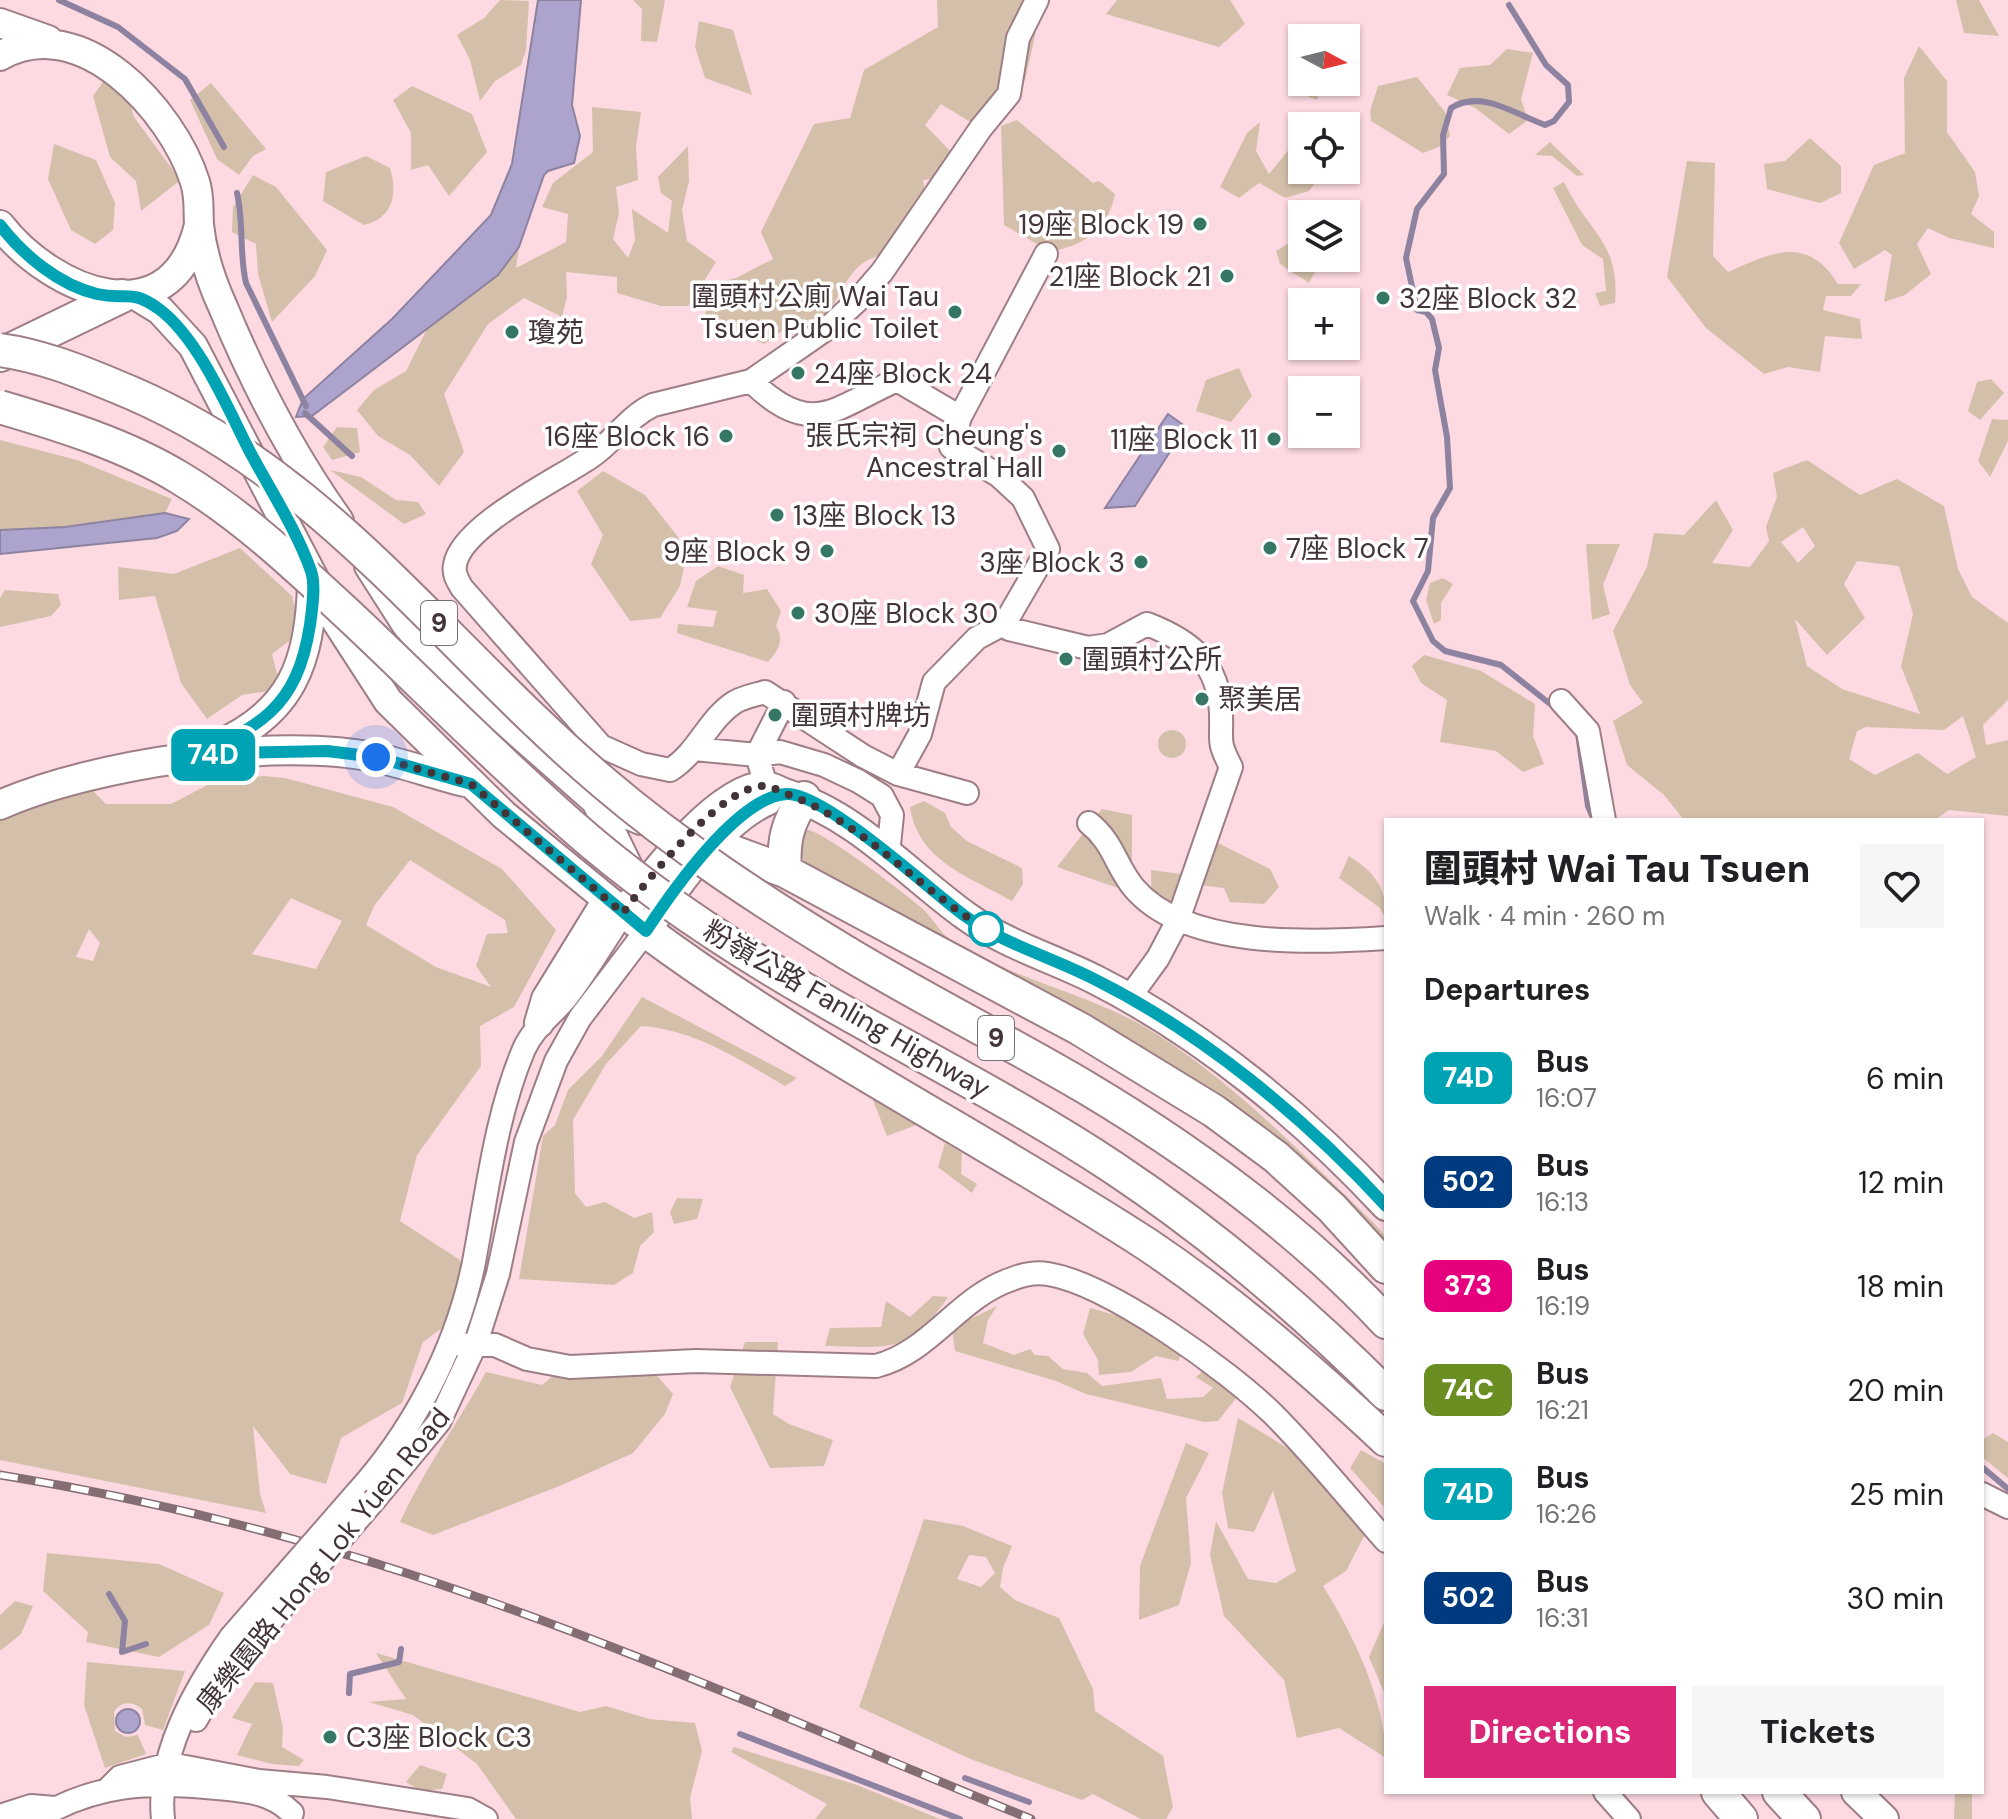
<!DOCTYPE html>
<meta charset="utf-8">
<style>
:root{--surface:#fff;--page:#f6f6f6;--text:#202124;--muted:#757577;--accent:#db2777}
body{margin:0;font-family:"DM Sans","Noto Sans TC",sans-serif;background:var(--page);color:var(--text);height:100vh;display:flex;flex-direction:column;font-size:30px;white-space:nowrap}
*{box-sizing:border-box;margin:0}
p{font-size:26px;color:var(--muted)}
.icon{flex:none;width:44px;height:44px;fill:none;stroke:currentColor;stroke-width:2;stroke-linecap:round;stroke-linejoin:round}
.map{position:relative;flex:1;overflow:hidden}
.details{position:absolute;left:1384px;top:818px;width:600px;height:976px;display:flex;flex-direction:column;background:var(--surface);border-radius:0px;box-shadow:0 2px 6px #0004}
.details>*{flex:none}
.badge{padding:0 16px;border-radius:12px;font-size:28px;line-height:52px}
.needle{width:52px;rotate:97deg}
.buttons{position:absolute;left:1288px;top:24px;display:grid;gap:16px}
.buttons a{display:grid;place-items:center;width:72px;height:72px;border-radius:0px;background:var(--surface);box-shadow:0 2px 6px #0004;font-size:40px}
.you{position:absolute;width:40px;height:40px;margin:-20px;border:6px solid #fff;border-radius:50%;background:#1a73e8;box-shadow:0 0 0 12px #1a73e833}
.map>.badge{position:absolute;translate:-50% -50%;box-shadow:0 0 0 4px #fff}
h2{padding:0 40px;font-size:30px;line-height:72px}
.round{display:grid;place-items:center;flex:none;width:84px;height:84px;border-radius:0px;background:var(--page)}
.overview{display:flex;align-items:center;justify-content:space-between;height:136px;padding:0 40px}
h1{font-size:38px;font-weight:800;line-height:60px}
.action{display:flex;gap:16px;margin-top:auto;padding:16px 40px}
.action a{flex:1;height:92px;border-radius:0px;background:var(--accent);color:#fff;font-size:32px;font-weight:800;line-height:92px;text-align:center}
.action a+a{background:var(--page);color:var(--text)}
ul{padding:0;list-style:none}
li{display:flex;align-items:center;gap:24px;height:104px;padding:0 40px}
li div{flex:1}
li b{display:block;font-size:30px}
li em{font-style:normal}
li .badge{min-width:88px;font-weight:700;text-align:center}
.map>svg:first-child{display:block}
.green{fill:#d4c0aa;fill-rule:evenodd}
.water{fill:#ada4cd;stroke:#8d82a0;stroke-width:2}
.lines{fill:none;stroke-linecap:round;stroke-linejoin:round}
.stream{stroke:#8d82a0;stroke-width:6}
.minor-casing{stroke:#9e7e85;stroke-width:26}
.major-casing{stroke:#9e7e85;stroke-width:32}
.highway-casing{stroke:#9e7e85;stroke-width:36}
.minor{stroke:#fff;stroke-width:22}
.major{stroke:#fff;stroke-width:28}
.highway{stroke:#fff;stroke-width:32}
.rail-casing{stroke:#846e73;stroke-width:9}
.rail{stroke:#fff;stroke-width:6;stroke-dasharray:18;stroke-linecap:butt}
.minor-bridge-casing{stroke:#9e7e85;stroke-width:26;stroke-linecap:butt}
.highway-bridge-casing{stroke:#9e7e85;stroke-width:36;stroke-linecap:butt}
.minor-bridge{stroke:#fff;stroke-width:22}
.highway-bridge{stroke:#fff;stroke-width:32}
.line-casing{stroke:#fff;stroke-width:18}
.line{stroke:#00a3b4;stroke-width:12}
.walk{stroke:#423437;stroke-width:8;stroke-dasharray:0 14.4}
.poi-dot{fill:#367664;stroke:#fff;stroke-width:3}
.stop-dot{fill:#fff;stroke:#00a3b4;stroke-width:4}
.labels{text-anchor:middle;stroke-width:7;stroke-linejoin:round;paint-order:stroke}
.shield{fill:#fff;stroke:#7b7173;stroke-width:2}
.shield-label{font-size:26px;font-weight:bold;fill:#423437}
.poi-label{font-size:28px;fill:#423437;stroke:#fff;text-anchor:start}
.street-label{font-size:28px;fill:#423437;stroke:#fff}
</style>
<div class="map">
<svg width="2008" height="1819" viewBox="0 0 2008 1819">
<rect width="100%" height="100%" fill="#fdd9e1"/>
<!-- green -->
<path class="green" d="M500 0 529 1 526 50 521 65 495 81 480 101 470 60 457 35 484 18Z
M633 0H665L657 42 641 41 642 9Z
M937 0H1043L1025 80H1008L980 128 941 104 925 125 960 161 958 176 923 180 929 225 915 247C853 258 856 265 826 318L796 321 764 344 705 316 710 285 736 278 773 259 761 232 814 124 850 118 864 70 938 27Z
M1117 0H1230L1245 24 1219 47 1106 14Z
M1956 0H1979L1999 36 1964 33Z
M699 21 733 30 752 95 705 78 695 47Z
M1919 46 1947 81V132L1975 172 1979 196 1971 214 1994 232V248L1949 238 1928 228 1917 244 1931 274 1905 295 1884 302 1892 255 1885 250 1854 269 1839 243 1874 165 1905 153 1904 78Z
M1507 49 1533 53 1521 99 1528 120 1509 134 1475 108 1447 95 1460 68 1490 65Z
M1302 62V82H1322L1317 100 1297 92 1295 68Z
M110 72 127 92 134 117 178 177V182L141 211 136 181 110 157 93 96Z
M1417 77 1445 112 1450 136 1441 146 1423 153 1371 121 1370 111 1378 86Z
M211 83 266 149 253 156 239 175 217 159 190 100Z
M412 86 472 114 487 152 449 196 428 165 411 170V133L393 100Z
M592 107 641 112 636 147 638 180 616 187 619 213 613 239 628 258 635 240 632 209 668 233 672 201 661 193 658 177 688 146 689 181 682 210 687 241 716 262 688 306H661L617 293V277L566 272 567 297 562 317 524 298 488 324 444 394 464 452 439 486 410 455 378 436 357 410 374 390 406 371 429 325 498 275 519 247 516 268 566 242 568 214 542 207 553 183 593 152Z
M1017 120 1093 183 1099 181 1115 194C1108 231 1081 248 1045 252L1044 248 1004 225 1001 126Z
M1260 122 1256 151 1269 174 1290 148 1302 154V170H1325L1309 191 1285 198 1259 183 1239 198 1220 187 1247 133Z
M1810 138 1841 166V193L1820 203 1767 189 1764 164 1785 161Z
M1550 142 1584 175 1577 176 1552 156 1535 155Z
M54 144 96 160 115 203 113 230 95 244 71 230 48 179Z
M366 156 390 168C398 194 393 218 364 225L323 201 326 172Z
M1687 161 1715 163 1713 256 1728 272C1771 253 1807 234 1838 284H1861L1851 296H1826L1823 310 1860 319 1862 339 1825 336 1820 372 1788 367 1764 374 1706 328 1667 277Z
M253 175 276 187 327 250 315 276 272 322 258 274 256 244 232 232 233 207Z
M1564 182C1588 233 1620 241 1615 303L1600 306 1595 293 1606 291 1603 259 1582 245 1553 188Z
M1302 235V258H1322L1309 283 1280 264 1276 251Z
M1239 368 1252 396 1231 422 1196 411 1206 380Z
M1991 379 2004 393 1980 420 1968 411 1977 382Z
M1992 419 2008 420V441L1990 477 1978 461Z
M337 427 357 428 360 452 332 460 323 447Z
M0 440 77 460 172 499 165 513 65 527 0 530Z
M1807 460 1860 495 1897 479 1944 506 1958 569 1972 597 2008 623V700L1983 725 1986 745 2008 740V816L1949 810 1935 820H1684L1664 795 1627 765 1613 721 1643 703 1630 685 1613 631 1647 567 1654 533 1684 535 1716 500 1733 530 1712 563 1750 567 1769 541 1766 527 1777 497 1773 473ZM1803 527 1815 546 1798 563 1781 542ZM1857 561 1899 566 1913 614 1901 666 1920 714 1842 689 1807 666 1795 619 1827 655 1865 618 1844 584ZM1963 716 1976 757 1947 774 1918 753 1875 775 1849 759 1857 731 1866 727 1944 730Z
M330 470 361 477 396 500 418 502 426 514 404 524Z
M603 471 645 495 678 537 684 567 680 586 660 618 630 621 591 564 603 535 577 491Z
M1586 544H1620L1603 585 1610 614 1592 620Z
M240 548 292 596 301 632 272 654 281 689 242 695 207 719 181 683 155 596 119 600 118 567 174 574Z
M718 566 744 575 743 593 767 589 781 611 776 626C785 641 778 650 768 662L677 633 678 624 713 627 717 611 687 607 696 581Z
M1443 578 1453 584 1441 603V620L1434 624 1426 600 1430 583Z
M5 590 58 594 61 605 51 616 0 627V598Z
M1424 655 1481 671 1535 704 1533 736 1544 764 1523 772 1496 751 1440 742 1447 700 1421 683 1412 666Z
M1158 744a14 14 0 1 1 28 0a14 14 0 1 1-28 0Z
M263 776 285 778 393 807 502 869 556 930 514 1007 480 1026 481 1066 417 1155 400 1221 460 1260 465 1278 445 1326 423 1342 402 1403 341 1438 326 1484 290 1474 253 1426 260 1494 266 1513 0 1460V815L87 785 106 804H171L215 781ZM410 860 505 920 508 933 487 934 476 966 491 987 436 967 366 925 374 906ZM291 898 342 921 316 969 252 954ZM89 929 100 943 93 961 76 957Z
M924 801 945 813 951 827 967 841 1022 868 1023 884 1012 901C968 876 918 861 910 807Z
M1102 809 1132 815V866L1121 889 1057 867Z
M808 830C826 833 906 894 923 909 933 918 940 933 951 940 1014 981 1091 993 1155 1033 1237 1085 1305 1157 1375 1224L1386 1237V1259L1273 1143 808 867 800 853 802 832Z
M1216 842 1270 869 1279 887 1264 904 1230 902 1224 888 1199 885Z
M1349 856C1375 873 1387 887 1386 920L1380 908 1339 878Z
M1151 870 1181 874 1189 903 1170 928 1152 918Z
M642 997 797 1078 785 1086C738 1059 696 1030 641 1026L606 1064 573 1120 575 1193 586 1207 605 1202 634 1218 652 1212 654 1232 640 1246 633 1273 614 1285 519 1279 543 1136 555 1125 568 1090 602 1056Z
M892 1089 919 1124 887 1136 873 1100Z
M945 1143 962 1153 961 1174 977 1184 972 1193 938 1167Z
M677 1198 703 1199 697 1219 674 1224 670 1212Z
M933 1296 948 1297C908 1355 890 1347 825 1346L830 1328 881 1327 886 1301 910 1317Z
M997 1306 988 1320 983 1343 1014 1355 1030 1349 1035 1355 1048 1356 1063 1369 1087 1373 1102 1386 1161 1378 1167 1399 1203 1397 1213 1388 1196 1377 1203 1371 1237 1397 1218 1421 1204 1422 1086 1394 1056 1381 955 1351 952 1328Z
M1090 1308 1133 1320 1185 1348 1178 1361 1156 1356 1131 1372 1099 1375 1098 1360 1083 1334Z
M745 1342H778L773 1414 789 1424 833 1440 824 1466 770 1468 730 1387Z
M575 1358 653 1371 673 1394 665 1414 633 1453 562 1485 433 1535 400 1522C424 1469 458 1423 486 1372L542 1385Z
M1238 1418C1285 1446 1337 1477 1374 1517L1346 1571 1323 1586C1352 1632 1386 1702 1386 1758L1339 1728 1297 1738 1284 1680 1224 1616 1210 1555 1216 1521 1248 1579 1276 1583 1296 1571 1273 1491 1254 1532 1228 1528 1222 1493Z
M1993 1433 2008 1442V1478L1982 1457V1440Z
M1186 1443 1209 1453 1186 1498 1191 1563 1179 1605 1139 1620 1140 1566Z
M1361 1450 1386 1464V1509L1350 1468Z
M924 1519 963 1526 1012 1546 1003 1568 1000 1587 1015 1600 1059 1618 1093 1689 1095 1711 1163 1756 1173 1807 1166 1819H1141L1093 1794 1082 1800 968 1758 859 1707ZM969 1555 986 1557 995 1573 981 1587 957 1579Z
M47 1553 159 1564 224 1593 209 1625 159 1657 86 1642 88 1632 43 1591Z
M15 1601 33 1606 21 1634 0 1651V1615Z
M1386 1618V1697L1369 1657Z
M376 1653 580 1712 606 1706 649 1719 695 1723 702 1751 690 1798 692 1819H516L477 1764 413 1715 369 1702 406 1699Z
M87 1662 185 1671 163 1730 145 1725 142 1709C132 1701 121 1701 114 1712L115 1731 126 1737 138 1735 146 1754 105 1768 84 1705Z
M255 1682 273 1683 283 1728 282 1747 304 1760 299 1766 272 1764 237 1755 252 1724 232 1718Z
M734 1747 857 1785 940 1819H815L827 1804 731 1752Z
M420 1765 447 1774 442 1789 421 1791 406 1782Z
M1955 1792H1972V1819H1954Z"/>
<!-- water -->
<path class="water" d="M538 0H581L572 105 580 136 574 163 548 171 544 175 519 247 498 275 312 416 296 417 303 399 392 319 491 215 512 164Z
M1168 414 1186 427 1135 506 1105 508Z
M165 513 189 519 177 531 157 538 0 554V530L65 527Z
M116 1721a12 12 0 1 1 24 0a12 12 0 1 1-24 0Z"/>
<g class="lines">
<!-- stream -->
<path class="stream" d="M59 0 118 27 185 79 224 147
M1509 5 1546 65 1568 85 1569 102 1554 121 1545 125C1515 114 1481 89 1451 108L1443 135 1444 174 1417 209 1406 258 1417 310 1426 312 1432 319 1439 348 1435 370 1447 437 1450 488 1433 518 1428 571 1413 601 1433 641 1445 651 1501 665 1554 707
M237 193C244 223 239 253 246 283L306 406
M305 413 352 456
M1578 733 1588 806 1594 820
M1982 1467 2008 1489
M109 1594 125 1621 122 1652 146 1644
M349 1693 350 1674 399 1662 401 1649
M740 1734 960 1819
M965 1778 1029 1802"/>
<defs>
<path id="minor" d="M751 381C812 440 834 408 897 380L960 417 1046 254
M1005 623 1009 629 1088 648 1108 645 1147 624C1191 641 1219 663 1221 714 1222 742 1217 740 1231 767L1178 920 1158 958 1129 998
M1561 701 1588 731 1604 820
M694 749 757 755 780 752 824 765 858 781 882 796 892 815 888 855
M898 774 920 734 934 682 977 638 1005 623 1048 549 1023 498 998 475 951 447 960 417
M766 786 757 755 784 702
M967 793 898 774 863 756 765 692C755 695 744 697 735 702 708 719 698 753 670 770L641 764 601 746 462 588C458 581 453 574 455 565 461 525 561 478 592 456 615 440 628 417 653 405L751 381 829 327 857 301 882 272 981 128 1009 94 1018 38 1037 0
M1089 823C1114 843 1115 865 1134 888 1186 949 1314 943 1386 938
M451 1344 495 1345 527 1359 570 1367 696 1361 876 1366C931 1352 958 1297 1012 1279 1022 1275 1036 1272 1048 1274 1109 1284 1228 1370 1273 1414 1313 1454 1349 1499 1386 1541
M1982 1494 2008 1507
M354 1496C412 1433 455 1351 473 1267 487 1195 495 1117 524 1049 534 1027 551 1016 566 998 587 971 604 942 623 913
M376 1498 439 1422 476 1343 498 1274 526 1142 556 1061 580 1018 646 931
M196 1720 212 1692 251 1644
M108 1789 120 1777 170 1764 259 1781 327 1787 468 1809 486 1819
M1605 1792 1629 1819
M0 1816 31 1806 55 1808
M37 1819C95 1783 152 1781 217 1788 246 1791 271 1792 292 1813
M163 1819C156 1755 196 1687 231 1637"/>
<path id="major" d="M0 23 48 40
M0 56C81 9 173 111 195 182 200 197 198 210 199 225 202 253 211 281 223 307 254 382 292 455 339 521
M0 225C52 292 171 341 199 225
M134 294 160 310 193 346 335 619 388 701 504 815 636 923
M369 566 406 624 438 662 596 801 641 820
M213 747C292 714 311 662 312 580
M596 801 634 879
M0 805C92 764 278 736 377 758 406 764 435 775 465 782
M623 913C650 878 717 787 765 786 772 786 780 792 787 794 856 815 909 875 966 916 1006 945 1053 958 1096 980 1204 1035 1304 1118 1386 1206
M646 931C674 889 721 821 767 801
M539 1023 546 999 607 900
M1856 1792 1884 1819"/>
<path id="highway" d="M0 355 122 296
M714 845 785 871 1080 1029 1214 1111 1276 1157 1332 1208 1386 1267
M785 871C783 841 787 823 804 798
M646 931C805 1049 982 1137 1148 1245 1233 1302 1311 1370 1386 1440
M847 953C925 1000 1007 1041 1085 1087 1194 1152 1300 1230 1386 1322
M818 997C917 1054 1019 1105 1114 1168 1213 1234 1302 1310 1386 1394
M1718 1792 1741 1819
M1779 1792 1804 1819"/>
</defs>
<!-- minor casing -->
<use href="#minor" class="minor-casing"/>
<!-- major casing -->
<use href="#major" class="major-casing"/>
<!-- highway casing -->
<use href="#highway" class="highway-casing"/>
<!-- minor -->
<use href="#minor" class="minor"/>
<!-- major -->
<use href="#major" class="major"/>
<!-- highway -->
<use href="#highway" class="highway"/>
<defs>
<path id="rail" d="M0 1475C137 1497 273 1530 406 1573 619 1642 824 1735 1031 1819"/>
</defs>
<!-- rail casing -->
<use href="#rail" class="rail-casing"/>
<!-- rail -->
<use href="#rail" class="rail"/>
<defs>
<path id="minor-bridge" d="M231 1637 354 1496
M251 1644 376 1498"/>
<path id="highway-bridge" d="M0 350C39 355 79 371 115 386 325 470 438 643 604 783 679 847 763 902 847 953
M0 407C61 425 126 445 180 478 245 517 299 569 354 620 426 688 496 759 570 824 645 891 731 947 818 997"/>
</defs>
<!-- minor-bridge casing -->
<use href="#minor-bridge" class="minor-bridge-casing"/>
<!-- highway-bridge casing -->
<use href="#highway-bridge" class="highway-bridge-casing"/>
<!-- minor-bridge -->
<use href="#minor-bridge" class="minor-bridge"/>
<!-- highway-bridge -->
<use href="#highway-bridge" class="highway-bridge"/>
</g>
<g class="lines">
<defs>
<path id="line" d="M0 225C23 255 59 285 97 294 127 301 130 288 159 309 197 337 226 404 247 446 268 487 296 528 311 571 316 585 312 610 310 625 297 709 259 728 187 758L233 753 327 751 376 757 471 784 646 931C671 893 738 796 787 794 825 793 931 891 965 916 1005 945 1052 957 1096 980 1204 1034 1305 1118 1386 1206"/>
</defs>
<!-- line casing -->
<use href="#line" class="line-casing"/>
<!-- line -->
<use href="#line" class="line"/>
<!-- walk -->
<path class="walk" d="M376 757 471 784 623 913C646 881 725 781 767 786 772 787 779 791 784 793 864 822 915 887 986 929"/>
</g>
<!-- markers -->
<g class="poi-dot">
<circle cx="1200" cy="224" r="8"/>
<circle cx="1227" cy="276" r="8"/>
<circle cx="1383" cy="298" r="8"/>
<circle cx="955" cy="312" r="8"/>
<circle cx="512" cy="332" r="8"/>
<circle cx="798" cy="373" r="8"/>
<circle cx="726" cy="436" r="8"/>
<circle cx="1274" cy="439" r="8"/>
<circle cx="1059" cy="451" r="8"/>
<circle cx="777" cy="515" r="8"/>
<circle cx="1270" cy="548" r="8"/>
<circle cx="827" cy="551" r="8"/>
<circle cx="1141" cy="562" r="8"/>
<circle cx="798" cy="613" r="8"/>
<circle cx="1066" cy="659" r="8"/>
<circle cx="1202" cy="699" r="8"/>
<circle cx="775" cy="715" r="8"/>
<circle cx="330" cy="1737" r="8"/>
</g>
<circle class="stop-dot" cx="986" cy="929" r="16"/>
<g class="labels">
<!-- shield labels -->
<g class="shield">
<rect x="421" y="601" width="36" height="44" rx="6"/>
<rect x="978" y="1016" width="36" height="44" rx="6"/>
</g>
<g class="shield-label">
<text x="439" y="632">9</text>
<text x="996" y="1047">9</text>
</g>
<!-- poi labels -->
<g class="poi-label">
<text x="1184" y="234" text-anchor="end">19座 Block 19</text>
<text x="1211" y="286" text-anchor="end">21座 Block 21</text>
<text x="939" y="306" text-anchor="end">圍頭村公廁 Wai Tau<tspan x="939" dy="32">Tsuen Public Toilet</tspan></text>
<text x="1399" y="308">32座 Block 32</text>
<text x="528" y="342">瓊苑</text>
<text x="814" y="383">24座 Block 24</text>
<text x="1043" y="445" text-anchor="end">張氏宗祠 Cheung's<tspan x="1043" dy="32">Ancestral Hall</tspan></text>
<text x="710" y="446" text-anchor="end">16座 Block 16</text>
<text x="1258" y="449" text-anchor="end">11座 Block 11</text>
<text x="793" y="525">13座 Block 13</text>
<text x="1286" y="558">7座 Block 7</text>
<text x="811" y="561" text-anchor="end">9座 Block 9</text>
<text x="1125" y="572" text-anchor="end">3座 Block 3</text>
<text x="814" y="623">30座 Block 30</text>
<text x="1082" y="669">圍頭村公所</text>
<text x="1218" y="709">聚美居</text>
<text x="791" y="725">圍頭村牌坊</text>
<text x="346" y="1747">C3座 Block C3</text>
</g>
<!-- street labels -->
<g class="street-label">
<text transform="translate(847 1009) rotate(30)" y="10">粉嶺公路 Fanling Highway</text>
<text transform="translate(323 1560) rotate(-51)" y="10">康樂園路 Hong Lok Yuen Road</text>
</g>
</g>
</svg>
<div class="buttons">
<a><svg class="needle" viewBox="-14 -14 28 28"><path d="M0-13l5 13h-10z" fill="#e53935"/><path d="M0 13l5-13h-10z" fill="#757577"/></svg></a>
<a><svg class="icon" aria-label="locate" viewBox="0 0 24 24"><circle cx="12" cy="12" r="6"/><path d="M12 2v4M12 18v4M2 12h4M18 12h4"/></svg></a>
<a><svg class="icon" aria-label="layers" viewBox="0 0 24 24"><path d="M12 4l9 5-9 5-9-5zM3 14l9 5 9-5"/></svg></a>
<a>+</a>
<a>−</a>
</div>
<div class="you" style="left:376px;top:757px"></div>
<b class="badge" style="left:213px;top:755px;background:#00a3b4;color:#fff">74D</b>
<section class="details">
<div class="overview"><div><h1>圍頭村 Wai Tau Tsuen</h1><p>Walk · 4 min · 260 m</p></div><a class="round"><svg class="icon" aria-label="heart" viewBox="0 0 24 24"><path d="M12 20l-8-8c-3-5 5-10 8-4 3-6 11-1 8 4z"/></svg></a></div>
<h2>Departures</h2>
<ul>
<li><span class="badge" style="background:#00a3b4;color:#fff">74D</span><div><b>Bus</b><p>16:07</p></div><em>6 min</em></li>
<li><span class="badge" style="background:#003b80;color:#fff">502</span><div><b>Bus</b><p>16:13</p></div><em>12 min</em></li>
<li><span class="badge" style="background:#e6007e;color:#fff">373</span><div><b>Bus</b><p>16:19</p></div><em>18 min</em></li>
<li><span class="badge" style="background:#6b8e23;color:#fff">74C</span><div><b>Bus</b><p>16:21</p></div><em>20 min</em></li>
<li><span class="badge" style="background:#00a3b4;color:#fff">74D</span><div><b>Bus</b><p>16:26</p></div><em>25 min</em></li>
<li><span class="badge" style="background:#003b80;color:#fff">502</span><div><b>Bus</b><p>16:31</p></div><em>30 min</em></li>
</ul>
<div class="action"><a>Directions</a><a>Tickets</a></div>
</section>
</div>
